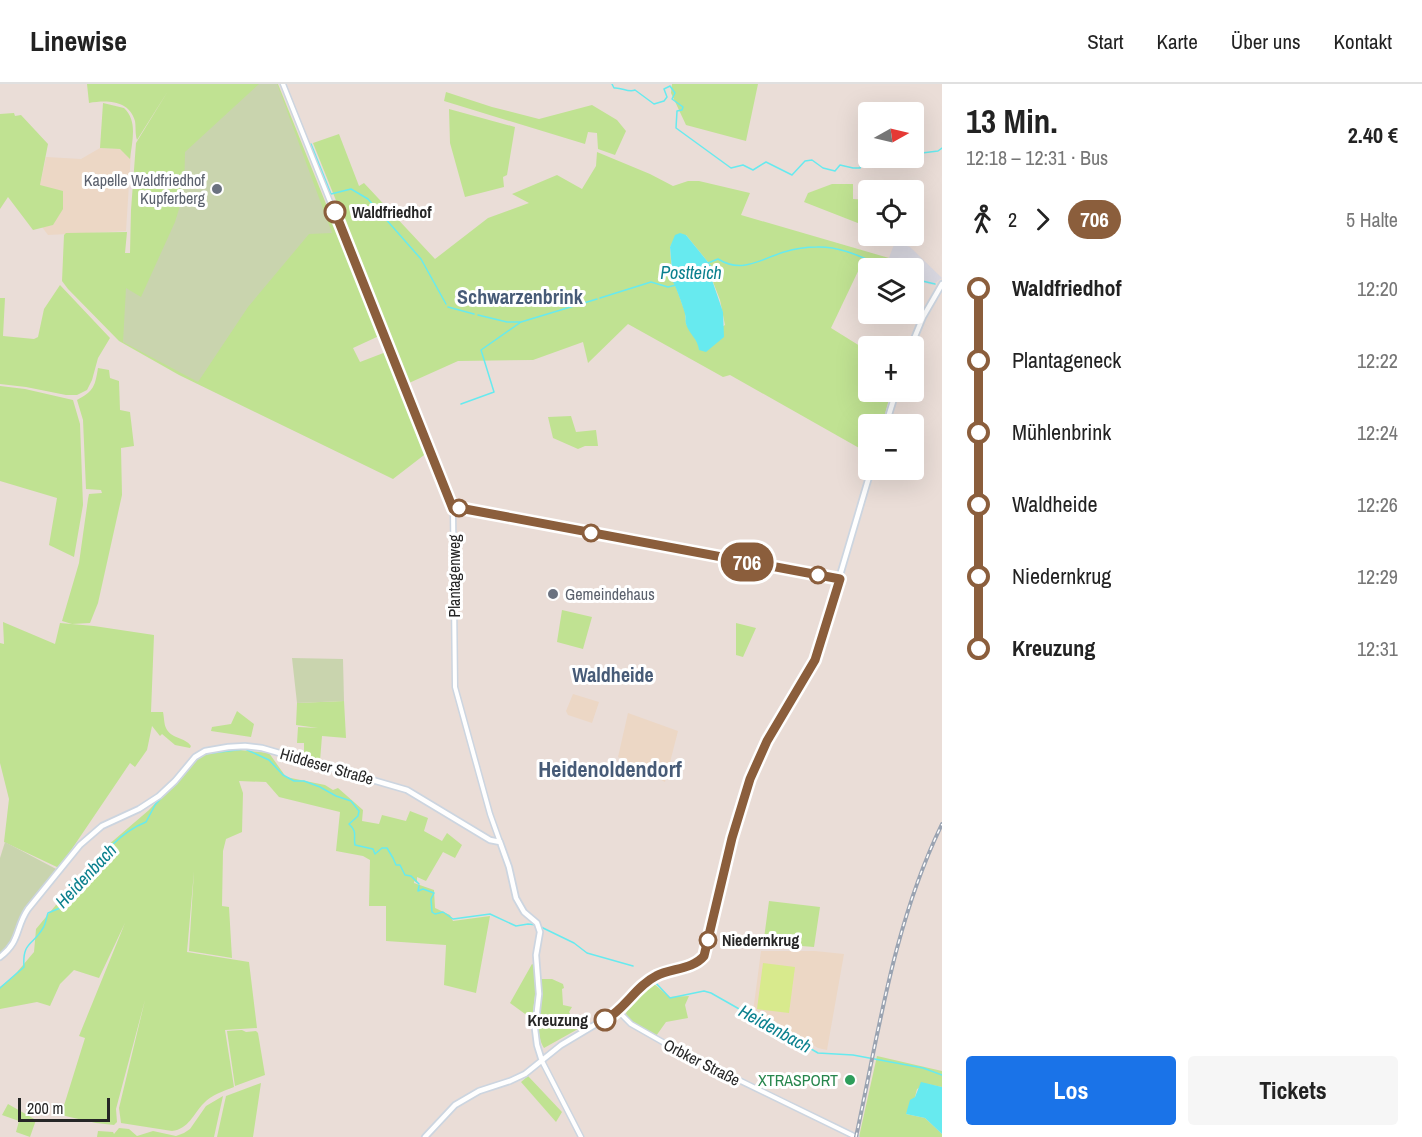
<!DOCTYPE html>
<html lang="de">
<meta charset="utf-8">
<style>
:root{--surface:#fff;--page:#f6f6f6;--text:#222;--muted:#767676;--line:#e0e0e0;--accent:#1a73e8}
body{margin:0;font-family:"Archivo Narrow",sans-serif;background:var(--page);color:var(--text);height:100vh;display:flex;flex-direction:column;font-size:22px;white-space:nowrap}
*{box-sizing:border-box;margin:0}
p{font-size:20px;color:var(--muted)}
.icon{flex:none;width:33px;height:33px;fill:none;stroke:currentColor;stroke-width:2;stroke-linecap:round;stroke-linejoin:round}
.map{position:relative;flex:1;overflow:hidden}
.drawer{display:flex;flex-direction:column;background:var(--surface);width:480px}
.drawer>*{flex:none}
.badge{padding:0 12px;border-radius:20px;font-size:21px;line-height:39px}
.needle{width:39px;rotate:82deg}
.buttons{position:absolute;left:858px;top:18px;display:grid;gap:12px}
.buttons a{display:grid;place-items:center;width:66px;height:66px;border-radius:6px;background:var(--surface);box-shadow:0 6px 24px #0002;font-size:30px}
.scale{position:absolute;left:18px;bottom:15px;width:92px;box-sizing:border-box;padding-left:6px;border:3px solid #262626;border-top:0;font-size:16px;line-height:21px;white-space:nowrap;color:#262626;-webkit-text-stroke:4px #fff;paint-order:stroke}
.map>.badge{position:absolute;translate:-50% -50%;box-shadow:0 0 0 3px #fff}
.legs{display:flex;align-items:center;gap:9px;height:66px;padding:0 24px;font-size:20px}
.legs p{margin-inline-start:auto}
.summary{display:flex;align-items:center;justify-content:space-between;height:102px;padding:0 24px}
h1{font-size:33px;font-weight:800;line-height:45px}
.primary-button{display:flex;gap:12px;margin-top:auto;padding:12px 24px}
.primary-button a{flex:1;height:69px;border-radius:6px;background:var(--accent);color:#fff;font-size:24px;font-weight:800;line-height:69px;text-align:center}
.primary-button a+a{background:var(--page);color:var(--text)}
ul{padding:0 24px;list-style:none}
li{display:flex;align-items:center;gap:21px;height:72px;font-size:22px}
li i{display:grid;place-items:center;width:9px;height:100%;margin:0 8px;background:currentColor}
li i::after{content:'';width:15px;height:15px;margin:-8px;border:4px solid;border-radius:50%;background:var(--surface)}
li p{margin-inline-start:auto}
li:first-child i{background:linear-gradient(#0000 50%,currentColor 0)}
li:last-child i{background:linear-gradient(currentColor 50%,#0000 0)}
header{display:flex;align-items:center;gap:36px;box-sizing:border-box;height:84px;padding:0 30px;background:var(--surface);border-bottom:2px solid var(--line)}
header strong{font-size:28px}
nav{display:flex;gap:33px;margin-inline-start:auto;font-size:21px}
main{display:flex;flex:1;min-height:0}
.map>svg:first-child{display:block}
.industrial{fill:#d9d8e1}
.education{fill:#ecd7c5}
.green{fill:#c0e292;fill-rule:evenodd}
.cemetery{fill:#c9d4ae}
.pitch{fill:#d8ea8d}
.water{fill:#67eaef}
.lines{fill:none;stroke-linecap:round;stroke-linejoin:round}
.stream{stroke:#67eaef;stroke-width:1.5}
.tertiary-casing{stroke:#ccd5e0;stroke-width:7}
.secondary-casing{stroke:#ccd5e0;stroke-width:8}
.tertiary{stroke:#fff;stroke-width:4}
.secondary{stroke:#fff;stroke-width:4.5}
.rail-casing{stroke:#9aa3b1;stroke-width:4}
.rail{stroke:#fff;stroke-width:1.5;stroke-dasharray:4.5;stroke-linecap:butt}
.line-1-casing{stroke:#fff;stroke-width:14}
.line-1{stroke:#8b5e3c;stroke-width:9}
.worship-dot{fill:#6b7280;stroke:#fff;stroke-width:2}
.stop-1-dot{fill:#fff;stroke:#8b5e3c;stroke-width:3}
.leisure-dot{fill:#2e9e5b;stroke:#fff;stroke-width:2}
.labels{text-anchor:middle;stroke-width:6;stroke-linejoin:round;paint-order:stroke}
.worship-label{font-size:16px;fill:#5b616d;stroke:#fff;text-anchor:end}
.stop-label{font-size:16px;font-weight:bold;fill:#262626;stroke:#fff;text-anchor:start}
.street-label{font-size:16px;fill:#262626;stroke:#fff}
.leisure-label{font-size:16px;fill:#27864d;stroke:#fff;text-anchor:end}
.water-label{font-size:18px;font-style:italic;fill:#0b808e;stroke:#fff}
.quarter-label{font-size:20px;font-weight:bold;fill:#475b77;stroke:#fff}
.district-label{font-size:22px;font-weight:bold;fill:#475b77;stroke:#fff}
</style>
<header>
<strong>Linewise</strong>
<nav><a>Start</a><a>Karte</a><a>Über uns</a><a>Kontakt</a></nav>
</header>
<main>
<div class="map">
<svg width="942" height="1053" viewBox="0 0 942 1053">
<rect width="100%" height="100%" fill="#eaddd7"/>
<!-- industrial -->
<path class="industrial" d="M895 158 910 163 942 194 932 201 914 196V184H885Z"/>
<!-- education -->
<path class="education" d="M100 64 120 65 130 74 131 69 126 147 48 151 42 143 53 141 40 101 46 73 81 75Z
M573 610 599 618 592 639 568 631 566 627Z
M628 629 678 647 665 698 618 673Z
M761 867H815L844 870 827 966 818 964 753 928Z"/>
<!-- green -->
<path class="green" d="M87 0H278L379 252 353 264 360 278 386 268 428 368 393 395 179 291 119 257 68 205 62 197 64 151 66 149 127 148 125 169H130L131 126 136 59 168 7 137 56C135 50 136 43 135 37 129 16 107 16 89 19Z
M672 0H758L746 57 686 41 671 9Z
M446 8 492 23 539 35 592 21 617 36 626 47 615 71 598 65 597 49 588 48 585 60 444 17Z
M103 19 124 24C138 37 132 57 130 75L120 65 100 64Z
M449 25 515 43 507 91 503 93 504 103 465 113 450 59Z
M14 29 15 32 21 31 48 60 40 101 63 107V125L53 141 33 146 8 113 0 125V30Z
M339 50 359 102 364 99 435 175 488 134 529 119 512 110 557 91 582 105 596 82 597 68 650 90 673 102 688 97H699L750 109 741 131 889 174 886 184H874L862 179 831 244 868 267V308H891L882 340H868V369L730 291 723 293 628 240 588 279 583 258 533 276 458 277 409 299 313 59ZM686 151 712 183 710 190 720 216 725 241 698 259 686 240 685 228 672 192 670 163 675 154Z
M832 100H853V115L868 116V143L804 118 808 109Z
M60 201 110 254 98 274 92 296 87 306 77 311H66L26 303 0 300V214H5L3 252 34 255 38 253 44 225Z
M98 284 109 286 110 294 119 297 120 326 130 328 134 362 121 364 122 411 98 519 90 539 72 540 62 537 79 479 88 415 89 410 102 409 101 406 86 405 83 336 77 316C94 307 95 302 98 284Z
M0 302 25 305 73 316 80 340 83 421 74 473 49 461 57 414 0 397Z
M571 332 576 348 596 346 598 362H585L578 365 553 354 548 333Z
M562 526 592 533 583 565 557 558Z
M3 538 55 560 60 539 94 542 154 551 151 628H163C164 632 164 640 166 644 171 655 185 653 191 662L190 664 175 661 162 650 160 652 152 642 147 666 135 683 130 679 59 784 4 758 9 715 0 679V559L4 560Z
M736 539 756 544 743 573 736 571Z
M344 617 346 654 322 652 320 677 312 674 304 668V659H297L298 643 318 644 296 641 297 619Z
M237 627 254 640 251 653 211 647 212 643 231 640Z
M231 665 269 669 286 693 325 701 333 706 338 704 363 726 362 737 379 740 382 731 406 737 410 727 428 734 424 747 442 757 447 749 462 761 455 774 443 768 426 797 417 793V799L414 797V799L434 806 435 824 450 831 453 837 490 832 476 909 444 901 446 861 386 857V822H369L370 776 363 772 336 767 340 728 279 713 266 698 239 697 243 709 242 748 226 755 223 767 222 822 229 823 232 874 189 867 194 787 187 868 249 878 257 944 225 946 234 1003C224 1007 211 1011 204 1019 193 1030 189 1045 172 1047L121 1039 119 1024 145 916 116 1025 117 1038 114 1041 96 1039 61 1031 85 954 79 952 125 839 99 894 74 886 60 900 50 922 37 918 0 925V903L12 894 34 868 36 845 100 768 149 726 200 672Z
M769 817 820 823 814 863 789 861 763 862Z
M532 880 534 881 536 903 532 935 510 919Z
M541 895H552L563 900 564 904 562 905 563 921 572 923 569 928 578 945 544 964C533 947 542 915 541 895Z
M651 897 669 913 689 912 685 921 688 934 666 938 656 952 632 938 626 930 628 921Z
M242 946 246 948 256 947 258 949 265 991 235 1002 227 947Z
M877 972 942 987V1003L927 1000 917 1005 915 1013 906 1030 925 1034 942 1050V1053H859Z
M528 992 562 1028 556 1038 521 998Z
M261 999 253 1053H217L226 1012Z
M223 1012 214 1053H97L98 1047 113 1048 114 1050 119 1044 129 1045 137 1052 153 1047 176 1052 184 1049 190 1045 206 1022Z
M8 1020 36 1036 30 1053 16 1048 19 1037 2 1031Z"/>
<!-- cemetery -->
<path class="cemetery" d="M259 0H277L332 149 309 150 248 223 198 298 123 258 126 204 141 213 175 138 184 109 185 68Z
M292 574 343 575 344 617 297 619Z
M5 758 58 786 23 831 11 861 0 871V774Z"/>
<!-- pitch -->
<path class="pitch" d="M763 879 795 883 789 929 757 925Z"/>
<!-- water -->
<path class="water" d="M680 149 686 151 712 183 710 190 723 228 724 253 706 268 699 266C698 255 689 250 686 240 685 237 686 233 685 230 684 225 675 200 673 198L670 163 675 151Z
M921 998 942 1003V1050L925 1034 906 1030 910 1016 915 1013Z"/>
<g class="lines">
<!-- stream -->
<path class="stream" d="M612 0 614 4C622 3 628 9 635 6L654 20 664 17 667 13 664 5 670 2 675 9 672 15 683 23 682 26 677 27 676 44 731 84 743 81 753 86 766 78 792 91 805 77 812 76 823 84 835 87 840 81 853 84H860L862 76 867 78 894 74
M311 60 331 110 351 105 368 115 421 175 446 220
M914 70 938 67 942 64
M896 74H900
M708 179 718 175C742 190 761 175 784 168 794 165 807 163 817 163 842 162 865 175 888 184
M914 195 935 200
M600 214 651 198 668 203 676 201
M448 223 474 230
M478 231 507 238H521L597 215
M461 320 494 308 481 266 521 238
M203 670 245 665 269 676 283 691 294 697H304L320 703 336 712 351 717 359 727 358 732 349 740C358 748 353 752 355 761L373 765 375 770 382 764H387L393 774 396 781H400L405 791 411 792 419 800
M419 802 418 807 423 805 434 809 431 815 432 828 435 830 443 828 453 835 490 830 516 842 528 840 537 841
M541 843 574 859 587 869 633 882
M654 897 670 914 704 907 711 909 748 930 753 931 818 969 853 971 923 984 942 991
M0 904 24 883C22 857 34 861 43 844 46 840 46 834 48 829L60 824 61 820C89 793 108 753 146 738L155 721 163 712"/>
<defs>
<path id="tertiary" d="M283 0 453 425 455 603 490 730 500 758
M618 927 631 940 675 965 856 1053
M542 977 581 1053"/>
<path id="secondary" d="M911 262 923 233 942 200
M886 340 896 308
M0 873C21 857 15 844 28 825L80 761 102 742 139 725 159 712 175 697 195 673 205 667 228 663 245 662 262 664 407 706 490 756 500 758 509 783 516 814 524 828 537 839 540 848 536 871 539 910 535 945 537 961 542 977
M425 1053 455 1021 479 1007 510 997 525 990 561 961 618 927 656 892 696 880 704 872 716 820 746 705 767 657 815 576 871 386"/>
</defs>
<!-- tertiary casing -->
<use href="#tertiary" class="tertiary-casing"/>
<!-- secondary casing -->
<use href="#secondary" class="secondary-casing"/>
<!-- tertiary -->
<use href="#tertiary" class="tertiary"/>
<!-- secondary -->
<use href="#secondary" class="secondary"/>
<defs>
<path id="rail" d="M856 1053C879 946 894 839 942 740"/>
</defs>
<!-- rail casing -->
<use href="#rail" class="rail-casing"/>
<!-- rail -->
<use href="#rail" class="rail"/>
</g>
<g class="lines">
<defs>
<path id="line-1" d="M335 128 453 425H465L840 495 815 576 767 657 750 695 732 754 704 872C692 886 671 884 656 892 636 902 625 925 605 936"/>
</defs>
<!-- line-1 casing -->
<use href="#line-1" class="line-1-casing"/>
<!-- line-1 -->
<use href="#line-1" class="line-1"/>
</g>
<!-- markers -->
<g class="worship-dot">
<circle cx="217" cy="105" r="6"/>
<circle cx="553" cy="510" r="6"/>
</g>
<g class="stop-1-dot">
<circle cx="335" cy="128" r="10"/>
<circle cx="459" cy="424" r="8"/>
<circle cx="591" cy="449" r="8"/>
<circle cx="818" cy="491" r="8"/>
<circle cx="708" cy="856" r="8"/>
<circle cx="605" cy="936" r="10"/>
</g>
<circle class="leisure-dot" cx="850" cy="996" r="6"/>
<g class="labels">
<!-- worship labels -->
<g class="worship-label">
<text x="205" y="102">Kapelle Waldfriedhof<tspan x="205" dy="18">Kupferberg</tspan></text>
<text x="565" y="516" text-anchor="start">Gemeindehaus</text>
</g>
<!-- stop labels -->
<g class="stop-label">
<text x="352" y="134">Waldfriedhof</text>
<text x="722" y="862">Niedernkrug</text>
<text x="588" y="942" text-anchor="end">Kreuzung</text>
</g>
<!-- street labels -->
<g class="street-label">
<text transform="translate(454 492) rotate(-90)" y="6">Plantagenweg</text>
<text transform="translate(327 682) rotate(16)" y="6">Hiddeser Straße</text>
<text transform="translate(702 978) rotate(27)" y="6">Orbker Straße</text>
</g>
<!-- leisure labels -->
<g class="leisure-label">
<text x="838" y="1002">XTRASPORT</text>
</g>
<!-- water labels -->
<g class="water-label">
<text x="691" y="195">Postteich</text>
<text transform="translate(86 792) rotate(-47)" y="6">Heidenbach</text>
<text transform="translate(775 945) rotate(29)" y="6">Heidenbach</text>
</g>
<!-- quarter labels -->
<g class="quarter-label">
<text x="520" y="220">Schwarzenbrink</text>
<text x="613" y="598">Waldheide</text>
</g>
<!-- district labels -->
<g class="district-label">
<text x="610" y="693">Heidenoldendorf</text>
</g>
</g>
</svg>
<div class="buttons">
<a><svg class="needle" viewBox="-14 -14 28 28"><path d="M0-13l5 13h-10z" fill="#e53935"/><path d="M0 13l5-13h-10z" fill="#767676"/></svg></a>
<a><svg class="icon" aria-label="locate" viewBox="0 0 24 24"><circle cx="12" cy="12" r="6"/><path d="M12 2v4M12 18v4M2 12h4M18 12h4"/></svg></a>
<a><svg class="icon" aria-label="layers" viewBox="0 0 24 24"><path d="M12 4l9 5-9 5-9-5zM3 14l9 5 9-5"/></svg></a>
<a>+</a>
<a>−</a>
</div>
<div class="scale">200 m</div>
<b class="badge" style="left:747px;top:478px;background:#8b5e3c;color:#fff">706</b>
</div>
<section class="drawer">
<div class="summary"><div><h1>13 Min.</h1><p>12:18 – 12:31 · Bus</p></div><b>2.40 €</b></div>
<div class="legs"><svg class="icon" aria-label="walk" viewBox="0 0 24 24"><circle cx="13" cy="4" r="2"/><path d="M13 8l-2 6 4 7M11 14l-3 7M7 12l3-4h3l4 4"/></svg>2<svg class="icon" aria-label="forward" viewBox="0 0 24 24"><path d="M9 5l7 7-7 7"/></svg><b class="badge" style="background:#8b5e3c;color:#fff">706</b><p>5 Halte</p></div>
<ul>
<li><i style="color:#8b5e3c"></i><b>Waldfriedhof</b><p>12:20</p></li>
<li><i style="color:#8b5e3c"></i><span>Plantageneck</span><p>12:22</p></li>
<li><i style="color:#8b5e3c"></i><span>Mühlenbrink</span><p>12:24</p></li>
<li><i style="color:#8b5e3c"></i><span>Waldheide</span><p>12:26</p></li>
<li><i style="color:#8b5e3c"></i><span>Niedernkrug</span><p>12:29</p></li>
<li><i style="color:#8b5e3c"></i><b>Kreuzung</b><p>12:31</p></li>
</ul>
<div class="primary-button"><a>Los</a><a>Tickets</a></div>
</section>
</main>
